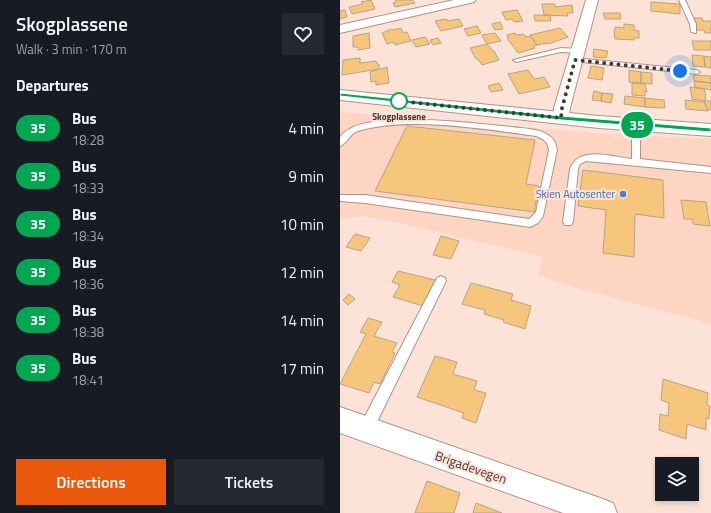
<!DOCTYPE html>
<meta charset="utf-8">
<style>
:root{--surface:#171b24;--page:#242831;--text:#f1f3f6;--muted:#9ea1a6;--accent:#ea580c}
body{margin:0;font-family:"Titillium Web",sans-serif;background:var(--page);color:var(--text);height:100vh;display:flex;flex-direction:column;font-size:15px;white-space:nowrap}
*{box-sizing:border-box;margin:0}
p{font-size:13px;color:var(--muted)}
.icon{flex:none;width:22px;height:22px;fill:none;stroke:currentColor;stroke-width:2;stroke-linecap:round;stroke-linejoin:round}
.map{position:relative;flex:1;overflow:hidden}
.panel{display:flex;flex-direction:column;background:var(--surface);width:340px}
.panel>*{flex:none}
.badge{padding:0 8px;border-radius:13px;font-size:14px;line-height:26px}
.tools{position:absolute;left:315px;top:457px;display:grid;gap:8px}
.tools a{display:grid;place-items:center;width:44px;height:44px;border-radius:0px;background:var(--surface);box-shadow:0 2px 6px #0003;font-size:20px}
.you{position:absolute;width:20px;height:20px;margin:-10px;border:3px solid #fff;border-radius:50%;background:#1a73e8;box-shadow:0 0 0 6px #1a73e833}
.map>.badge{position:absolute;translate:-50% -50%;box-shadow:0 0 0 2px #fff}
h2{padding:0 16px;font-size:15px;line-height:36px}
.round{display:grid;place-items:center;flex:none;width:42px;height:42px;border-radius:0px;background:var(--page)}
.summary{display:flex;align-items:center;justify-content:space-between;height:68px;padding:0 16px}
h1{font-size:19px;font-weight:600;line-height:30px}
.cta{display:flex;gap:8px;margin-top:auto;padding:8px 16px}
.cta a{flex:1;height:46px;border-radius:0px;background:var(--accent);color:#fff;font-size:16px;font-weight:600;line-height:46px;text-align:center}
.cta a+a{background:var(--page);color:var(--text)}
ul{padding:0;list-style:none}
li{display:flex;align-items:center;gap:12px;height:48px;padding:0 16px}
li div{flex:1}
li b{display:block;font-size:15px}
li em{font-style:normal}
li .badge{min-width:44px;font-weight:700;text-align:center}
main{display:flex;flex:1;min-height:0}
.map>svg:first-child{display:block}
.built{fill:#fed5c3}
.building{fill:#f6c67c;stroke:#b6a489}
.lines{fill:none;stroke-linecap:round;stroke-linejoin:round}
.service-casing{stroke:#b19284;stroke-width:2}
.minor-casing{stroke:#b19284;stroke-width:2}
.secondary-casing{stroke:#b19284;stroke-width:2}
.service{fill:#fff;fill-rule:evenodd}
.minor{fill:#fff;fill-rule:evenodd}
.secondary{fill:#fff;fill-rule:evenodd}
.line{fill:#00a651;stroke:#fff}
.walk{stroke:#433731;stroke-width:4;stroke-dasharray:0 7.2}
.stop-dot{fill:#fff;stroke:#00a651;stroke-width:2}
.shop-dot{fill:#3f7fe0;stroke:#fde3d7;stroke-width:1.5}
.labels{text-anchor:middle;stroke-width:4;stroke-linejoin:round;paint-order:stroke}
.far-stop-label{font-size:9px;font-weight:bold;fill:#433731;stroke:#fde3d7}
.shop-label{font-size:11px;fill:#366cbe;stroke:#fde3d7;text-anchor:end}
.near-street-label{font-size:13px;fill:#433731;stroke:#fde3d7}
</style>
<main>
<section class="panel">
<div class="summary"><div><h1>Skogplassene</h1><p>Walk · 3 min · 170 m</p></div><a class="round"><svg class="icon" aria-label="heart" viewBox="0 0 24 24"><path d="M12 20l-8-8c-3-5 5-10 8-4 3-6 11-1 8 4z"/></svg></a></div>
<h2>Departures</h2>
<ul>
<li><span class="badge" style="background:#00a651;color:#fff">35</span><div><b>Bus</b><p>18:28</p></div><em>4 min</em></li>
<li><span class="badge" style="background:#00a651;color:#fff">35</span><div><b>Bus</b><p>18:33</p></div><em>9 min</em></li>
<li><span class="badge" style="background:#00a651;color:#fff">35</span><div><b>Bus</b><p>18:34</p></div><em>10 min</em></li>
<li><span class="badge" style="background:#00a651;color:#fff">35</span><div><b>Bus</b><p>18:36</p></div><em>12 min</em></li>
<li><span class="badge" style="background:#00a651;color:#fff">35</span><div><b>Bus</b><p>18:38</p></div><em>14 min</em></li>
<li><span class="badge" style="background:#00a651;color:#fff">35</span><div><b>Bus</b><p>18:41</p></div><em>17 min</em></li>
</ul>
<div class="cta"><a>Directions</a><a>Tickets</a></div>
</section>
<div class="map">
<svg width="371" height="513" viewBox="0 0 371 513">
<rect width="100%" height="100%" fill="#fde3d7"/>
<!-- built -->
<path class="built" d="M0 112 268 134 371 139V324L234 287 198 275 203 257 59 223 22 216 0 219Z"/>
<!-- building -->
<path class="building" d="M31 0 35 9 12 14 9 7 23 4 21 2Z
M55 0H72L75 3 55 7 53 3 56 2Z
M311 2 340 4V14L311 11Z
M202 4H215V7L232 5 233 13H227L228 16 204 15Z
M5 10 7 17 0 19V11Z
M177 10 183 21 174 22 172 19 166 20 162 12Z
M263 13H280L281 19H265Z
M194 15H210L211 21H195Z
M354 18H362L363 21H371V33H365L364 30H357Z
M106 19 108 21 119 19 123 26 101 31 95 21Z
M160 22 163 29 155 30 152 24Z
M284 24 294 25V30L299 31V38H294V40L275 39 274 30H275V27L284 28Z
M137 26 141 33 128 36 124 29Z
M61 28 63 33 67 32 71 41 55 45 53 42 47 44 42 33 52 29 53 30Z
M220 28 228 37 208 44 207 43 197 45 190 35Z
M29 33 30 48 18 50V47H13V36Z
M155 33 161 41 147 44 142 35Z
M175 33 176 35 183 34 186 37 190 36 197 45 193 46 195 48 178 53 167 38 168 37 167 35Z
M85 37 90 44 76 47 72 40Z
M98 38 101 43 93 45 90 40Z
M352 41H371V50H354Z
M147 44 153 51H154L159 60 142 65 138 59H136L130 48Z
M254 49 268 51 266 58 253 57Z
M352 55 364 56 365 67 353 66Z
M364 56 371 57V68L365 67Z
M20 58V63L36 61 37 64H39V69L2 75 3 60Z
M251 66 264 68 262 80 248 78Z
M47 67 49 83 36 85V81L31 82 30 72Z
M188 70 194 79 204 77 210 87 179 94 168 74Z
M289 70 301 72V83L289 82Z
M301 72 312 73V84L301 83Z
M354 75 371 76V83L354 81Z
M354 81 371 83V90L355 87Z
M159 83 163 90 151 92 148 86Z
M292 83 305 84 307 92 305 91V96L292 95Z
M350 87 364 89 366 96H365L366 101 352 99Z
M254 91 262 93 261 101 252 100Z
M262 93 273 94 271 103 261 101Z
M285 96 305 98V107L284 104Z
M305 98 324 100 325 108 305 107Z
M345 100 364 102 368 111 346 109Z
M364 101H371V110H368Z
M67 126 195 140 186 184 199 186 194 212 35 191Z
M243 170 323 180 324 218 295 214 294 257 263 253 266 210 238 206Z
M341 200 366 202 370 226 353 224 352 219H344Z
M15 234 30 238 21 251 6 247Z
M101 236 119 241 111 259 93 255Z
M58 271 95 280 83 306 53 297 60 285 52 282Z
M131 283 173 294 171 300 191 306 185 329 163 322 164 320 144 314 145 310 122 304Z
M9 294 15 299 8 305 3 300Z
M28 318 42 322 34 336 57 343 52 352 55 353 40 384 34 382 29 393 0 384 26 334 20 332Z
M95 356 117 362 113 374 137 381 134 390 146 393 136 423 122 418 124 413 77 397Z
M323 379 368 393 367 405 370 406 369 419 366 418V430L347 424 346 439 319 430 320 414 328 416 329 403 321 400Z
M87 481 120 493 114 513H75Z
M136 503 162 513H133Z"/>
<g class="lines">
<defs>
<path id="service" d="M339 0H345L356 24V33L351 32 350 24Z
M221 48 238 49 241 51 238 53 221 52 176 62 173 60Z
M235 58 357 70 360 72 357 74 233 61V59Z
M56 120C95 119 133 123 172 127 184 129 198 128 208 135 214 138 216 144 217 150L203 216 198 223 190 227 25 203 0 201V195H25L189 219 196 212 209 150C208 142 204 139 196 136 144 129 69 116 18 131 10 133 7 144 0 146V137C13 121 37 122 56 120Z
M296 122 300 125V159L371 167V173L246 161 240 164 238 169 233 222 231 225H225L223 222 230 169C238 145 273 157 292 159V125Z
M101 276 105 278 106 281 31 434 26 435 21 434 20 429 21 424 97 278Z"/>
<path id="minor" d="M114 0H136L134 2 130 3 0 33V25Z
M246 0H258L230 108 229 118 226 122 221 123 216 122 213 118 214 108Z
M0 407 263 499 273 503 277 513H223L0 433Z"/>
<path id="secondary" d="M0 90 259 116 371 124V136L259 128 0 100Z"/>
</defs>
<!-- service casing -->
<use href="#service" class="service-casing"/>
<!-- minor casing -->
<use href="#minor" class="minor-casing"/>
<!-- secondary casing -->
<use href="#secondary" class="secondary-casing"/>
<!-- service -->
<use href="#service" class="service"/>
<!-- minor -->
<use href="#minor" class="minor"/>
<!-- secondary -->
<use href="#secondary" class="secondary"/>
</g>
<!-- line -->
<path class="line" d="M0 93 221 116 371 128V132L221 120 0 96Z"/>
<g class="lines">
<!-- walk -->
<path class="walk" d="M59 101 221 118 222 108 235 60 340 71"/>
</g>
<!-- markers -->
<circle class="stop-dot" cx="59" cy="101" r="8"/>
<circle class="shop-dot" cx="283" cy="194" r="4"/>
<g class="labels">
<!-- far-stop labels -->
<g class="far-stop-label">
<text x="59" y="120">Skogplassene</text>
</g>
<!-- shop labels -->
<g class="shop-label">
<text x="275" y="198">Skien Autosenter</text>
</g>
<!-- near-street labels -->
<g class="near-street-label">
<text transform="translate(131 467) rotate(19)" y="5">Brigadevegen</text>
</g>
</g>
</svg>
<div class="tools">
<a><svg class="icon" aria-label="layers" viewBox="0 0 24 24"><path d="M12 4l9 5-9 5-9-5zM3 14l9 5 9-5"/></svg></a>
</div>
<div class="you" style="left:340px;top:71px"></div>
<b class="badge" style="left:297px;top:125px;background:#00a651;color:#fff">35</b>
</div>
</main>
